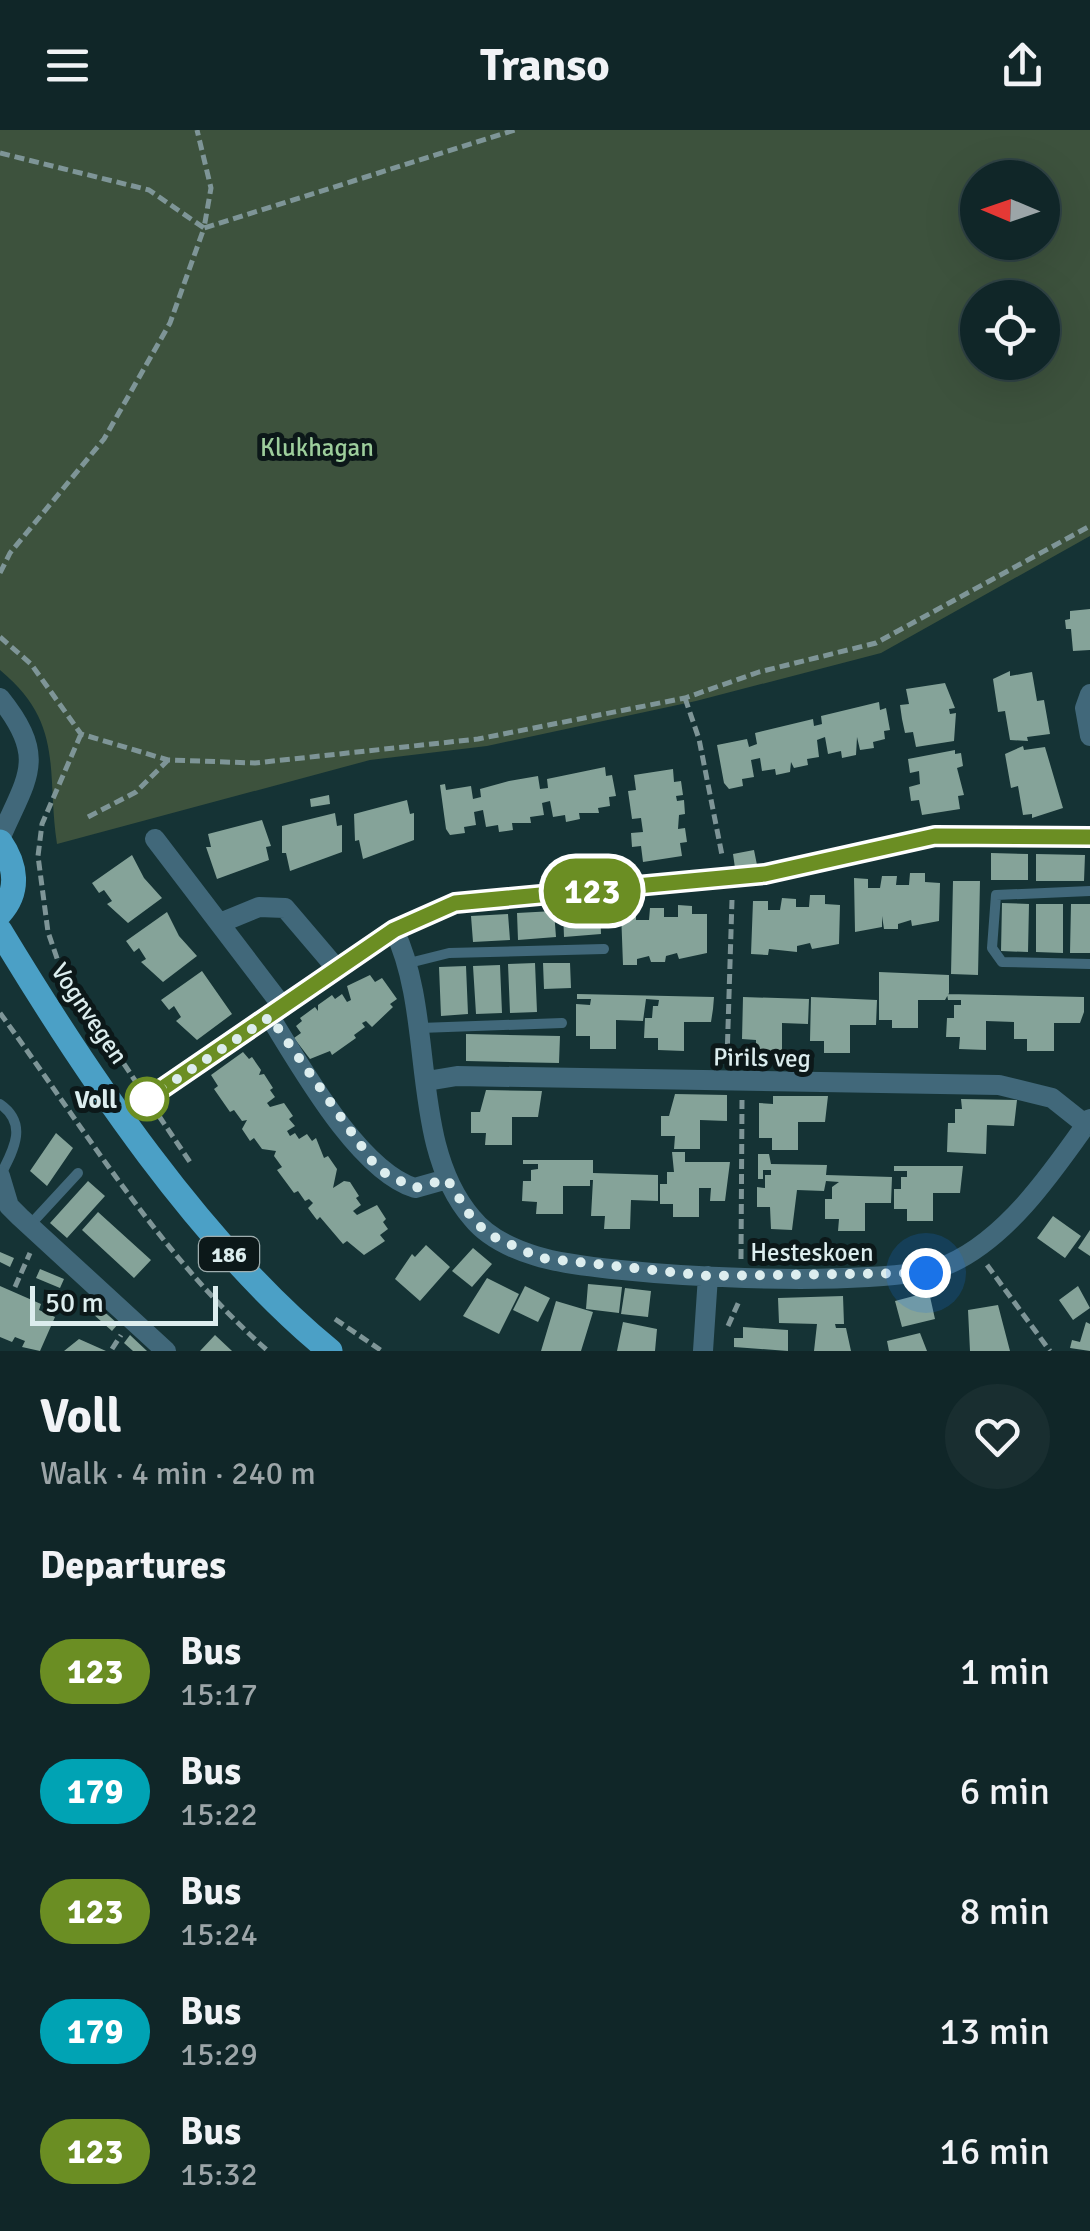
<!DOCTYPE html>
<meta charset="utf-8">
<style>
:root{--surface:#102628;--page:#192e30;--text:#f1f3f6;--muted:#9ca5a8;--line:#304345}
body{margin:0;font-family:Signika,sans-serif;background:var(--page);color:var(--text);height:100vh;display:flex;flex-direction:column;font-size:38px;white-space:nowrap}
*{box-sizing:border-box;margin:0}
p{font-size:32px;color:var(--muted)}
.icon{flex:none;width:55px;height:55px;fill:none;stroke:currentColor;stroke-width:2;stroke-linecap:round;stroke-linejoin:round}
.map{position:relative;height:1221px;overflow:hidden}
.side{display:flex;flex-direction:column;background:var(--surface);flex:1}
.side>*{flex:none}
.badge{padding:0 20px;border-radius:32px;font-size:35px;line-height:65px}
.needle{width:65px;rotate:272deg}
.fabs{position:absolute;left:960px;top:30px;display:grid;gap:20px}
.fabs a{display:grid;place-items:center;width:100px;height:100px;border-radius:50%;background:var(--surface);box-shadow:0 10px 40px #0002,0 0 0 2px var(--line);font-size:50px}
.scale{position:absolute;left:30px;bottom:25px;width:188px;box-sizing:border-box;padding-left:10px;border:5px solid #dcedee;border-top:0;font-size:28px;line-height:35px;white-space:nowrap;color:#dcedee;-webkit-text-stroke:8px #0c1819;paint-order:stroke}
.you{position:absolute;width:50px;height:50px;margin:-25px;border:8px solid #fff;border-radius:50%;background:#1a73e8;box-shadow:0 0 0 15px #1a73e833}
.map>.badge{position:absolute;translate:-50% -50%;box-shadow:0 0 0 5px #fff}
h2{padding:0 40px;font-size:38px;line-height:90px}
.round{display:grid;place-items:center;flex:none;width:105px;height:105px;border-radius:52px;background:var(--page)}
.head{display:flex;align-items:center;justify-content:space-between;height:170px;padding:0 40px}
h1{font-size:48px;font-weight:800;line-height:75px}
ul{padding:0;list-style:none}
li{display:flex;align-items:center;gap:30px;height:120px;padding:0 40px}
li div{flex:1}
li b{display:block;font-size:38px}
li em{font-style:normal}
li .badge{min-width:110px;font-weight:700;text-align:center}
header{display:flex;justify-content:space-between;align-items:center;height:130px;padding:0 40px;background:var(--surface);font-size:45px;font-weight:800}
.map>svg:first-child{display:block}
.green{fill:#3d523d;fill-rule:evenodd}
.building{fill:#85a399}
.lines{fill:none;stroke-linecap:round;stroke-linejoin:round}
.path{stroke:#7e9597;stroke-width:5;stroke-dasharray:10 5;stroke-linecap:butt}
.service{stroke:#41687a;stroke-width:10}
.minor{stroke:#41687a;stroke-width:20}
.primary{stroke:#4ba0c6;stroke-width:25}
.line-casing{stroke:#fff;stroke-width:22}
.line{stroke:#6b8e23;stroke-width:15}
.walk{stroke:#dcedee;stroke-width:10;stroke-dasharray:0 18}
.stop-dot{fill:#fff;stroke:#6b8e23;stroke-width:5}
.labels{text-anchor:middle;stroke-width:10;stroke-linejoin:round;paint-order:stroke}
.shield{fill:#0c1819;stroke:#9eadae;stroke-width:2.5}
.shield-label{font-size:22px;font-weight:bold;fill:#dcedee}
.park-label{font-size:25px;fill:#9dce9c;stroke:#0c1819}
.street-label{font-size:25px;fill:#dcedee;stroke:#0c1819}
.stop-label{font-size:25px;font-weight:bold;fill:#dcedee;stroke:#0c1819;text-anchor:end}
</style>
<header><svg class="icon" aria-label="menu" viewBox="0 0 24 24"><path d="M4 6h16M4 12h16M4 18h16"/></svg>Transo<svg class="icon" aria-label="share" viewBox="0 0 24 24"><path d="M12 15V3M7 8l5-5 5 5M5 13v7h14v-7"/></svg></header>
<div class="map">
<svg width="1090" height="1221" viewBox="0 0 1090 1221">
<rect width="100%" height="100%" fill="#153335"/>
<!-- green -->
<path class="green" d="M0 0H1090V406L881 523 696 571 487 616 370 630 57 714C46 641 65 594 0 540ZM978 48H1042V112H978ZM978 168H1042V232H978Z"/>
<!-- building -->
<path class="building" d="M1090 479V520L1073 521 1071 499H1066L1065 490 1070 489V481Z
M1010 541V546L1032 542 1037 571 1044 570 1050 604 1027 607 1028 611 1010 610 1005 581 998 582 993 549Z
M945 553 955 578 949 579 950 584 956 583 954 611 916 617 913 602 905 603 902 589 900 575 909 574 906 559Z
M879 572 880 580 886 578 890 600 884 601 885 609 873 612 874 618 860 620 857 607 856 625 842 628 841 621 828 624 825 607 817 610 819 627 807 629 808 635 794 638 791 632 790 642 776 645 775 639 762 641 760 628 751 630 754 647 742 649 743 656 729 659 724 653 717 615 747 609 749 617 757 614 755 603 813 589 814 596 822 594 821 586Z
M1023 616 1024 620 1045 617 1063 678 1032 688V684L1023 685 1018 656 1011 658 1005 624Z
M955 620V624L961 623 963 636 957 638 964 665 958 666 960 679 922 685 919 670 911 671 909 657 920 654 919 641 910 643 908 629Z
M605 637 606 646 612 645 616 666 609 667 610 676 598 678 599 683H579L580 689 566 692 565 685 553 687 550 671 542 673 544 685 530 687 531 693H512L513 700 499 702 498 695 486 697 483 680 474 682 476 695 464 697 465 703 450 705 446 699 440 655 445 654 446 660 471 656 473 669 481 667 480 659 509 651 538 646 540 659 548 658 547 649Z
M673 639 674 652 681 651 683 665 676 666 677 671 684 670 685 684 679 685 678 699 685 698 687 712 680 713 682 726 643 732 641 716 632 717 631 703 643 702 641 688 632 689 628 661 636 660 634 645Z
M329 665 330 674 311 677 310 669Z
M407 670 410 684 414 683V710L363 729 359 710 355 711 354 684Z
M335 683 337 696 342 695V722L290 741 286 723H282V696Z
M262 690 271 716 266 717 269 730 217 749 206 717H211L208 704Z
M754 720 757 735 735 738 733 724Z
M991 723 1028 724V750H991Z
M1036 724 1085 725 1084 751H1036Z
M132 725 144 748 162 768 128 793 107 774 112 771 104 760 99 763 92 753Z
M910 743H925V752L940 753 939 791 912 796 911 790 898 794V799H884L882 786V797L855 802 854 748 868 749V758H880L882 746H897L896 755H909Z
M953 751H980L978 845 951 844Z
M810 765H825V774L840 775 839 814 812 819 810 813 797 816V822L769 819 768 825 751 824 753 771H768V780H780L782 768 796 769V777H809Z
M1002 773 1029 774 1028 822 1001 821Z
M1036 774H1063V823L1036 822Z
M1071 774H1090V823H1070Z
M678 775 692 776V784H707V823L679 829 677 823 666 826 665 832H651L649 826 637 829V835H623L621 781H636V790H649L650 778H664V787H678Z
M600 778 601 804 564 807 563 780Z
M554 781 556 807 518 810 517 783Z
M167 782 179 806 197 826 163 852 141 832 146 829 139 818 134 822 126 811Z
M508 784 510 810 473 812 471 786Z
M535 833 537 882 510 883 508 834Z
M543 833H570L571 858 544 859Z
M500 835 502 883 476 884 473 836Z
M466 836 468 884 441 886 439 837Z
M202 841 232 884 197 910 176 891 181 887 174 876 169 880 161 870Z
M879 842 949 845V863L945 870H918V898H892V890H879Z
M370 845 375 852 382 848 397 869 390 874 393 877 372 897 366 891 362 893 365 897 354 905 356 908 332 925 330 921 310 929 294 908 301 903 296 896 302 891 300 888 315 877 318 881V875L332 865 335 869 342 864 347 872 351 870 347 856Z
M577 864 714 867 713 879 711 892H684V921L658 920V908H644L645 888H652L653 876H658L659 870 646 869 643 891 616 890V919H590V906H576V874L590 875 591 869H577Z
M947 864 1084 867V882L1080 893H1054V921H1027V909H1014V892L986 891V920L959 919 960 907H946L947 888H954V875H961V870H948Z
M743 867 809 869 808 894 782 893V922H756V910L742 909Z
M811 867 877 870 876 895H850V923H824V911H810Z
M466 904 560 906 559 933 466 931Z
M243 922 249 929 252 927 261 940 259 945 264 944 273 958 270 960 275 967 267 973 270 977 284 973 293 986 289 989 295 996 287 1001 290 1006 295 1003 299 1009 307 1004 312 1011 316 1008 324 1028 328 1026 337 1039 333 1058 344 1051 350 1052 359 1066 356 1068 361 1075 353 1081 357 1085 377 1075 386 1089 383 1092 388 1099 380 1105 385 1111 364 1125 347 1111 343 1114 320 1087 317 1090 308 1078 313 1073 309 1069 305 1071 298 1061 294 1063 277 1040 282 1037 274 1026 276 1021 262 1019 254 1008 250 1011 242 999 247 990 242 991 234 980 230 982 214 959 218 956 211 945Z
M486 960 542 961 538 987H512V1015H485L486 1003H471V982H480Z
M675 964 727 965V991L700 990V1019H674L675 1006H661V986H669Z
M773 966H828L825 992H798V1020H772V1008H759V973L773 974Z
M961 969 1017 970 1014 996 987 995 986 1024 947 1022 948 993H955V979H962Z
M56 1003 73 1018 47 1056 30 1041Z
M672 1022H685V1032H730L725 1071H710L711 1058H699V1087H673V1074H660V1054H667V1042H674Z
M758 1024H769L771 1034 827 1035 826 1045 892 1047 891 1073H865V1101H838L839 1089H825V1069H832V1057L839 1052 826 1051 824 1061 797 1060 792 1100 771 1099 770 1077H757V1057L765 1058V1045H771V1040H763V1049H758Z
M523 1030H593V1043L658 1045V1071L631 1070 630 1099H604L605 1086H591L593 1050H590V1056H563V1084H536L537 1072 522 1071 523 1051H531V1040L538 1039V1034H523Z
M894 1036H963L960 1063H933V1091H907V1079H894V1059H901V1047H907V1041H894Z
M88 1051 105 1066 67 1108 50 1093Z
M98 1082 151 1130 134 1148 82 1100Z
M1053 1086 1081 1106 1065 1128 1037 1108Z
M1090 1100V1126L1078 1118Z
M426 1115 450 1137 420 1171 395 1149 412 1124 415 1127Z
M473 1118 492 1134 472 1157 452 1141Z
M0 1122 14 1128 10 1137 0 1132Z
M40 1139 64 1149 60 1158 36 1148Z
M487 1148 519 1164 499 1204 463 1186Z
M588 1154 622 1157 619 1183 586 1179Z
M0 1156 41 1174 39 1180 55 1187 40 1221 22 1217 25 1211 15 1207 12 1212 0 1207Z
M525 1156 550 1168 538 1192 513 1180Z
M1078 1156 1090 1178 1073 1190 1059 1170Z
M625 1158 651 1161 648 1187 621 1184Z
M929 1162 935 1189 902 1197 895 1171Z
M843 1166 844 1194H835L836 1198H846L851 1221H814L817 1194 779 1193 778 1168Z
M556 1171 593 1182 581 1221H541Z
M998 1175 1010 1221H970L968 1180Z
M99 1177 118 1194 112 1201 93 1184Z
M623 1192 657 1199 655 1221H617Z
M1086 1192 1090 1194V1221L1070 1218 1072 1210 1080 1212Z
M743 1197 788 1200V1221L734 1217V1208H743Z
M920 1203 927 1221H889L887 1211Z
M130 1205 147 1221H133L124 1213Z
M215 1205 232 1221H200Z
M79 1209 106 1221H64Z"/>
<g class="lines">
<!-- path -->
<path class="path" d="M0 23 149 60 204 98 211 58 197 0
M0 443 10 423 104 309 170 193 204 98 515 0
M0 507 31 534 81 604 168 630 255 633 478 609 685 568 759 542 876 513 1090 396
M685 568 699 609 722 725
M81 604 42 694 38 726 48 802 60 837 136 952
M88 687 136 662 168 630
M0 883C84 998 161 1127 268 1221
M727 929 732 770
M159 986 192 1035
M741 1129 742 970
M987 1135 1050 1221
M15 1157 30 1123
M335 1189 382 1221
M728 1196 740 1169
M112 1219 121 1205"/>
<!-- service -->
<path class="service" d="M1090 761 996 765 992 818 1002 832 1090 834
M409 833 449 823 604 819
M420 898 562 893
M0 974C29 994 13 1021 0 1046
M29 1096 78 1043"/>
<!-- minor -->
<path class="minor" d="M1090 564 1085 578 1090 606
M0 568C49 629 26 648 0 709
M155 709 283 877
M220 793 259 777 285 778 337 839
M394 800C436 887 408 1014 472 1088 488 1108 513 1119 536 1126 602 1147 889 1161 949 1134 1008 1108 1054 1040 1090 989
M270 887C301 937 359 1041 415 1058L447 1049
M427 951 457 946 999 955 1052 968 1086 995
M147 969 394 800 455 773 765 744 935 706 1090 707
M0 1046 9 1076 20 1087 166 1221
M703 1221 708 1146"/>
<!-- primary -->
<path class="primary" d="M0 712C16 735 20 761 0 783
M0 801C87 945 200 1114 330 1221"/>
</g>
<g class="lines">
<defs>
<path id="line" d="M147 969 394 800 455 773 765 744 935 706 1090 707"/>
</defs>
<!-- line casing -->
<use href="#line" class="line-casing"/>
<!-- line -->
<use href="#line" class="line"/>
<!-- walk -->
<path class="walk" d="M147 969 270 887 372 1031 386 1044 415 1058 447 1049 473 1090 490 1105 540 1128 708 1146 926 1143"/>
</g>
<!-- markers -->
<circle class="stop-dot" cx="147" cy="969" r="20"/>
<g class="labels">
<!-- shield labels -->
<rect class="shield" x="199" y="1107" width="60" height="34" rx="8"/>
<g class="shield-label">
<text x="229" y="1132">186</text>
</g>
<!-- park labels -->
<g class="park-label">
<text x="317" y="326">Klukhagan</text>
</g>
<!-- street labels -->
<g class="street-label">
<text transform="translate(90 883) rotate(56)" y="9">Vognvegen</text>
<text transform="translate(762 927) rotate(1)" y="9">Pirils veg</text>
<text x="812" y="1131">Hesteskoen</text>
</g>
<!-- stop labels -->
<g class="stop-label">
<text x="117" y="978">Voll</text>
</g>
</g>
</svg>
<div class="fabs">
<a><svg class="needle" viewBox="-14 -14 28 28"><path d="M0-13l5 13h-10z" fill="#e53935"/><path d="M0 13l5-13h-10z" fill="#9ca5a8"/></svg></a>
<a><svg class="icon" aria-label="locate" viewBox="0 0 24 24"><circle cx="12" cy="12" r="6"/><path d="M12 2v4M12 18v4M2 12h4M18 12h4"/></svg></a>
</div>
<div class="scale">50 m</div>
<div class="you" style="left:926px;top:1143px"></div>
<b class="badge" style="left:592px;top:761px;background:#6b8e23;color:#fff">123</b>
</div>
<section class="side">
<div class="head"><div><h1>Voll</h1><p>Walk · 4 min · 240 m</p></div><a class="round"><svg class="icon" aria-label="heart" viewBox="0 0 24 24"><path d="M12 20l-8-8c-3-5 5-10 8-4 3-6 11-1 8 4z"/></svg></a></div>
<h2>Departures</h2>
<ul>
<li><span class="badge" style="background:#6b8e23;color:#fff">123</span><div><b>Bus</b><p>15:17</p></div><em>1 min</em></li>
<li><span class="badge" style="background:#00a3b4;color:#fff">179</span><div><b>Bus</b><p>15:22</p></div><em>6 min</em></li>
<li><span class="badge" style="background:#6b8e23;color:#fff">123</span><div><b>Bus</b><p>15:24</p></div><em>8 min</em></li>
<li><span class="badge" style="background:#00a3b4;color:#fff">179</span><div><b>Bus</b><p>15:29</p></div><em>13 min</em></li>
<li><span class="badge" style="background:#6b8e23;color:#fff">123</span><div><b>Bus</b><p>15:32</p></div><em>16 min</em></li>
</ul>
</section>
